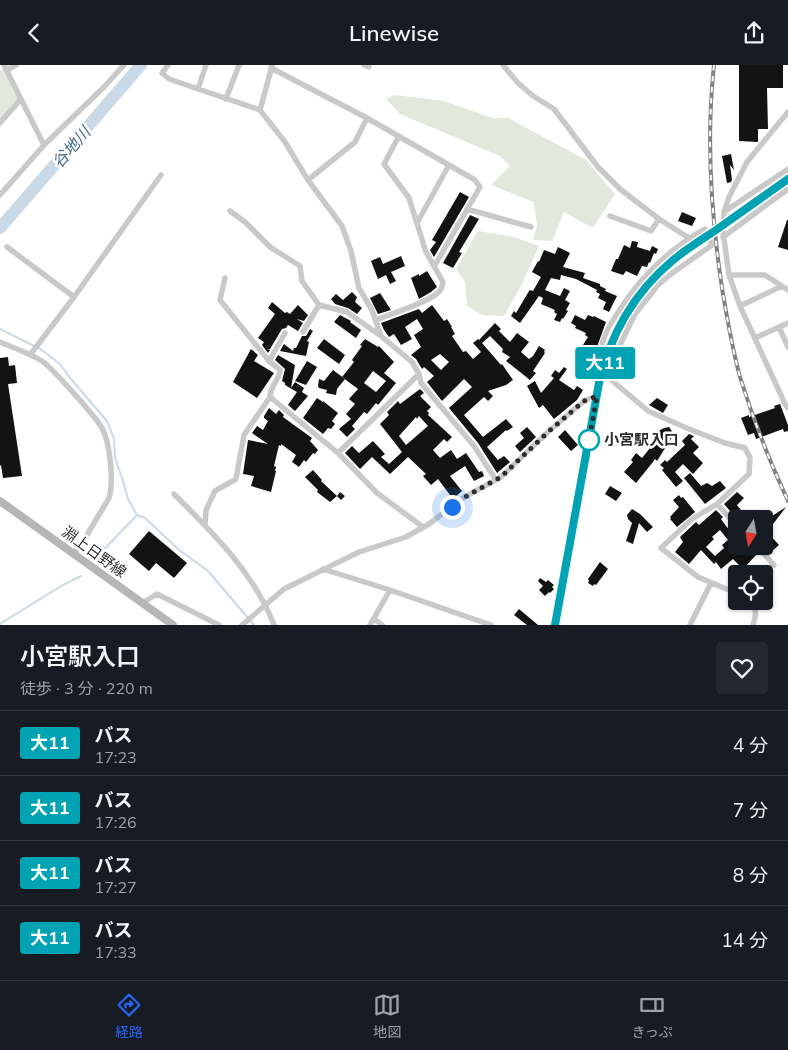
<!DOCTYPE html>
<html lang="ja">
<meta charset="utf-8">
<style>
:root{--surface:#171b24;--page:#242831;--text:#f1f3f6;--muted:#9ea1a6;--line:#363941;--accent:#2563eb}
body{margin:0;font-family:Mulish,"Noto Sans JP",sans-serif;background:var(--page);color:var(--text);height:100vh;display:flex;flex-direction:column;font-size:19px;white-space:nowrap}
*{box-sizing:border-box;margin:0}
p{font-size:16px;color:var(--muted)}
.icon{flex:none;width:28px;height:28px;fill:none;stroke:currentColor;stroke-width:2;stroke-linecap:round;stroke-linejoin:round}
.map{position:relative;height:560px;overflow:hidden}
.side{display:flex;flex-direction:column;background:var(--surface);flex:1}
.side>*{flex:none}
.badge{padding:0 10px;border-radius:4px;font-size:18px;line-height:32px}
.needle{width:32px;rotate:191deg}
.tools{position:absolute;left:728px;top:445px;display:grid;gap:10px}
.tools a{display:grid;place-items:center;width:45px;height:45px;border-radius:5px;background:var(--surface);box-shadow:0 1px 4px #0004;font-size:25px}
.you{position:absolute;width:25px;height:25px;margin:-12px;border:4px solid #fff;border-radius:50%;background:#1a73e8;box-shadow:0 0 0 8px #1a73e833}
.map>.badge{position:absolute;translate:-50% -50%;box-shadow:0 0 0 2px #fff}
.round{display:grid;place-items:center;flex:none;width:52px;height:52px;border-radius:5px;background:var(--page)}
.summary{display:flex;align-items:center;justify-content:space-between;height:85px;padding:0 20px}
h1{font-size:24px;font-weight:600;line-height:38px}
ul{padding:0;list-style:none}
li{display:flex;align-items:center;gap:15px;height:65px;padding:0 20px;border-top:1px solid var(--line)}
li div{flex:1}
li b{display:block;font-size:19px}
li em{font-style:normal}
li .badge{min-width:55px;font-weight:700;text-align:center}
header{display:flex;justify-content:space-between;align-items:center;height:65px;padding:0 20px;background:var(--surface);font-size:22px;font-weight:600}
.menu{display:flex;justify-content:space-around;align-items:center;height:70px;border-top:1px solid var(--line);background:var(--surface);font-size:14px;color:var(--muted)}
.menu a{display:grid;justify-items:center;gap:2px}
.menu .current{color:var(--accent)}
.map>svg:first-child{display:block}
.green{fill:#e2e8db}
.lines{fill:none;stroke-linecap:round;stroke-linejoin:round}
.stream{stroke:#c9dae6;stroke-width:2}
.river{stroke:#c9dae6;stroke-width:12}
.building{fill:#131313;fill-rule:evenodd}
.minor{stroke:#c9c9c9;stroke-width:5.5}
.secondary{stroke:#b6b6b6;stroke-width:8}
.primary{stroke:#a4a4a4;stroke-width:9}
.rail-casing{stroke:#818181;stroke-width:4}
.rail{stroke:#fff;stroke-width:2;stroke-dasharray:5.5;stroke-linecap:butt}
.primary-bridge{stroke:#a4a4a4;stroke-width:9}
.line-casing{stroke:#fff;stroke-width:11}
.line{stroke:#00a3b4;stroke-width:8}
.walk{stroke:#2c2c2c;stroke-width:5;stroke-dasharray:0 9}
.stop-dot{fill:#fff;stroke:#00a3b4;stroke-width:2.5}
.labels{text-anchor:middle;stroke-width:5;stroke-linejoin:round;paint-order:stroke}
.stop-label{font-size:15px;font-weight:bold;fill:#2c2c2c;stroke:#fff;text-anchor:start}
.street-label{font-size:15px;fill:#2c2c2c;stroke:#fff}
.water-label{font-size:16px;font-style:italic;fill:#446a84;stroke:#fff}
</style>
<header><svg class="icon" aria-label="back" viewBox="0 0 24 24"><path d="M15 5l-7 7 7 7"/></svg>Linewise<svg class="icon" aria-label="share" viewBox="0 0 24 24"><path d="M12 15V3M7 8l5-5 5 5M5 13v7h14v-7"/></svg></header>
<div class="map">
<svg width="788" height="560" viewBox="0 0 788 560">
<rect width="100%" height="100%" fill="#fff"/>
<!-- green -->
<path class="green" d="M5 2 21 34 0 58V6Z
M395 30 444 36 492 53H508L586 95 615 129 593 163 564 147 552 176 533 175 537 161 534 137 491 120 510 101 500 91 400 49 386 34Z
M478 166 514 172 539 181 521 221 504 251 482 250 467 241 465 217 456 204Z"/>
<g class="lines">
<!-- stream -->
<path class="stream" d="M0 264 34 281
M39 283 60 299 70 313 107 356 114 374 115 393 122 413 128 434 137 450
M137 450 145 453 178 484 208 506 254 560
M95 494 137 450
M0 559 61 521 81 511"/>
<!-- river -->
<path class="river" d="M0 163 141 0"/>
</g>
<!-- building -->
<path class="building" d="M739 0H783V23H767L768 64H758V77L739 76Z
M731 89 734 105 730 100 732 115 731 117 727 118 722 91Z
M460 127 469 132 434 192 430 185 436 177 432 175Z
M682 147 696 153 692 161 678 156Z
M470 150 479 154 459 187 462 188 453 203 443 198Z
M787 155H788V185L778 182Z
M632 176 638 177 637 182 650 186 652 181 658 184 656 189 654 188 650 198 649 197 647 202 642 201 637 211 626 206 623 210 611 206 616 194H618L624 180 630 183Z
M558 182 570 188 563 202 585 208 583 213 600 219V221L606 224 605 226 617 231 609 247 603 244 606 237 598 233 600 229 596 227 597 225 576 214 561 210 560 215 551 213 545 225 560 231 564 223 570 226 565 235 570 238 566 245 568 246 563 254 562 253 560 257 554 255 557 249 554 247 555 245 541 239 543 233 539 231 520 258 511 251 514 246 516 248 529 226 530 225 533 226 541 212 532 207 538 196 539 197 544 185 555 189Z
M401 191 405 201 391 207 396 216 390 219 386 210 378 214 371 196 380 192 383 199Z
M427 206 437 222 431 227 419 234 411 213 419 209V211Z
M352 227 357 232 355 237 362 243 357 249 348 243 335 239 331 234 336 229 343 235Z
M380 228 391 245 378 249 370 233Z
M272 237 285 248 287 247 290 249 298 240 308 250 304 256 297 254 303 258 298 266 288 260 286 263 282 264 270 284H268L270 285 268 288 262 280 264 277 258 273 275 249 268 243Z
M432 240 444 256 447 254 452 262H451L455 269 452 271 463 287 466 286 473 294 481 287 473 278 478 274 479 275 495 258 501 264 499 266 510 277 517 268 529 277 521 287 529 294 533 291 539 281 545 285 544 287 545 288 533 306 536 308 530 315 506 296 510 292 502 287 503 284 490 271 482 278 501 300 502 299 513 315 506 320 488 326 493 331 488 336 484 332 464 350 483 372 506 354 513 362 507 366 506 365 487 382 498 395 504 391 510 397 497 408 478 378 449 343 472 322 464 314 442 336 427 317 434 311 424 302 422 304 416 294 411 290 421 282 414 270 423 264 417 254 405 262 412 274 401 280 394 269 389 272 384 265 381 258 419 244 422 248ZM440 289 449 297 441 305 431 295Z
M340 250 351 256 350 257 361 265 356 273 334 257Z
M575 250 585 255 588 250 593 252 594 251 606 257 593 293 586 290 588 287 581 283 588 272 585 270 586 268 575 263 576 261 571 258Z
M310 264 313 266 307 276 309 277 306 291 280 286 284 279 293 286 294 283H296L302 271H306Z
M324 274 345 290 339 299 317 283Z
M365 274 378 282 379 281 394 297 384 308 396 318 378 340 376 338 367 349 364 347 352 361 355 364 347 372 339 364 351 354 346 349 355 339 349 334 358 324 342 312 354 297 352 295 362 281 360 280ZM373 306 386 316 376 327 364 318Z
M251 284 258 290 254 296 274 308 257 333 233 317Z
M278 290 295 300 291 323 295 317 304 323 302 327 308 331 295 346 288 340 297 327 285 320V318L282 316 285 304 275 295Z
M8 292 9 301 15 300 17 318 8 319 22 411 3 413 1 400 0 401V293Z
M621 292 632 295 626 315 615 312Z
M307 296 317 302 306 320 295 316Z
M564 302 567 304 559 315 574 325 577 321 583 325 577 335 554 354 543 340 539 343 527 321 535 316 541 328 554 313 551 311 555 305 559 308Z
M333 305 345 314 337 324 336 330 326 328 327 325 319 323 318 321 319 314 324 316Z
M420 324 424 328 420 331 431 342 427 346 429 348 428 350 452 372 447 377 444 374 433 385 440 393 451 385 457 394 466 388 479 407 482 406 484 411 474 416 465 401 450 411 462 426 453 434 438 414 431 420 423 411 426 409 408 392 390 409 372 392 360 404 345 388 352 381 359 388 373 376 385 389 381 392 389 399 402 387 380 359 389 350 387 347 398 336 400 339ZM419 351 428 361 406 380 399 371 416 352 417 354Z
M317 333 323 337V336L338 348 332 356 335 359 331 364 328 363 323 369 303 353Z
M657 333 668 340 663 348 649 340Z
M780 339 788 360V366L784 367 783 364 756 374 754 368 748 370 741 353 749 350V352L775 343 774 341Z
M269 343 276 349 279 345 284 350 283 352 312 373 310 376 318 385 315 389 313 388 306 397 304 395 299 402 292 397 296 390 281 379V381L279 380 274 401 276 402 275 406H276L271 427 251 421 254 411 243 409 248 375 268 379 252 368 257 361 263 365 268 356 264 353V351Z
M527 362 536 372 520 387 515 381 524 373 520 368Z
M669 362 674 369 657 396 655 394 653 397 636 418 624 407 633 397 631 395 636 388 642 393 654 378 652 376 660 365 664 363Z
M565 365 578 380 571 386 558 372Z
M689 369 694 371 691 374 699 382 693 388 703 398 693 409 683 399 675 407 683 416 676 422 662 405 664 403 660 400 665 395 667 397 685 380 682 376Z
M313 405 322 415 321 416 337 431 340 427 345 431 341 435 337 431 330 437 317 427 318 425 305 412Z
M690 408 701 421 707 418 712 421 720 416 726 423 705 439 684 413Z
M610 421 622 428 616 436 605 429Z
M737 427 744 433 737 440 744 449 746 447 752 454 736 453 724 439Z
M679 430 681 433 683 432 695 447 677 462 670 454 671 453 670 452 679 442 673 435Z
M786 442 767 467 779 480 771 487 764 479V456L767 452 769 453Z
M632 444 640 449 653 462 647 467 639 458 633 479 626 476 632 458 628 454 627 450Z
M716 445 723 452 721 454 726 461 736 473V481H748L757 489 743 504 733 494 721 504 716 497 714 499 701 485 689 499 675 487 683 477 680 472 695 458 696 457 699 460ZM720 465 728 475 722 480 724 483 715 491 706 482 714 474 712 472Z
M149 466 187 498 174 513 156 498 149 506 129 489Z
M600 497 608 504 596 520 594 519 593 521 588 518 589 516 588 514Z
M540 513 546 517 548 515 554 520 552 522 554 524 550 528 549 527 545 531 539 525 543 521 538 516Z
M519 544 538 560H527L514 550Z"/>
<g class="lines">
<!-- minor -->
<path class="minor" d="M4 0 44 80
M168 0 162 8 169 14 260 45 285 77 308 115 342 161 351 186 359 223 372 245 381 271 412 297 419 309 421 318 474 381 496 415
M364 0 369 2
M503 0 518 18 533 31 554 44 598 102 620 124 659 154 689 173
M271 3 367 53 475 115 480 122 435 200
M7 5 16 0
M198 24 206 0
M226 34 239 0
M260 45 272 1
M788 47 747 97 729 132 724 147 723 167 729 210 740 241 785 339 788 343
M0 58 21 34
M308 115 355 77 367 53
M0 130 44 80 104 22 124 0
M467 144 531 162
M230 146 245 157 270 182 300 201 302 216 319 240 347 247 381 271
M724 147 788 104
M610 151 651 166 659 154
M417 158 449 100
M705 164 712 180 671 209 658 220 635 249 618 284 602 307C601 300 600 291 601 284 603 272 610 259 617 249 639 213 668 185 705 164Z
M723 172 788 124
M7 182 74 232
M729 210H765L788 225
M740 241 782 221
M376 255C391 249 429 237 439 227 442 224 442 221 443 217L426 187 409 133 384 99 399 71
M779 262 788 282
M303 267 319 240
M755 273 788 258
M0 277C14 283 29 288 42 296 52 303 99 355 103 365 110 380 114 417 109 433L81 480 73 489
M30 290 74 232 161 110
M269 296 285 268
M602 307 648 346 689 364 725 378 745 383 750 393 749 409 717 439 692 454 661 483 698 512 736 528
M270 332 338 388 377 428 423 462
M338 388 419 309
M174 429C213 468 254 508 274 560
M717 439 736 460
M205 460 206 445 215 426 236 414 244 370 270 332C270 321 279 316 280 305L269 296 220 235 225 213
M757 481 774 500
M323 504 390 525 491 560
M751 536C757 545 756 551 753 560
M142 538 157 529 219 560
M374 554 382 560
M242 560 284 524 359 487 406 472 429 459 463 433 501 412 548 367 584 336 597 331
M370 560 390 525
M690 560 711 518"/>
<!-- secondary -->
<path class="secondary" d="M0 436 173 560"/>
<!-- primary -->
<path class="primary" d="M754 138 788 114
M555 560 599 319C610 268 635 229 673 195"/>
<defs>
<path id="rail" d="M714 0C706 74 711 150 722 223 727 253 732 283 740 312 753 354 769 395 788 436"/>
</defs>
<!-- rail casing -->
<use href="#rail" class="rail-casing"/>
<!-- rail -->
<use href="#rail" class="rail"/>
<!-- primary-bridge -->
<path class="primary-bridge" d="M673 195 754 138"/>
</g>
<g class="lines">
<defs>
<path id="line" d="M555 560 599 318C610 270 634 228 672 196 686 184 701 175 716 165 740 148 764 131 788 114"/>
</defs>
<!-- line casing -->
<use href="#line" class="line-casing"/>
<!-- line -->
<use href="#line" class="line"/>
<!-- walk -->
<path class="walk" d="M452 442 463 433 501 412 548 367 584 336 597 331 589 375"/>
</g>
<!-- markers -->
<circle class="stop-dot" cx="589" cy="375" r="10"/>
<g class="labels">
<!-- stop labels -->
<g class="stop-label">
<text x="604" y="380">小宮駅入口</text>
</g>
<!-- street labels -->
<g class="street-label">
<text transform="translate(94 487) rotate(36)" y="5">淵上日野線</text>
</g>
<!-- water labels -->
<g class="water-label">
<text transform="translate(71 82) rotate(-49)" y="6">谷地川</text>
</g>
</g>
</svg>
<div class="tools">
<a><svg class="needle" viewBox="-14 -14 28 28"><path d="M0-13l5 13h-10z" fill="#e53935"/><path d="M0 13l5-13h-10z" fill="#9ea1a6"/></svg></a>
<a><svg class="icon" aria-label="locate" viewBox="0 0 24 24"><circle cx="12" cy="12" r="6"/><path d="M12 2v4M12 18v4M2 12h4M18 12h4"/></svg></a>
</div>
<div class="you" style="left:452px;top:442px"></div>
<b class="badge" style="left:605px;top:298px;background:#00a3b4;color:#fff">大11</b>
</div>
<section class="side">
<div class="summary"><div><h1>小宮駅入口</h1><p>徒歩 · 3 分 · 220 m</p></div><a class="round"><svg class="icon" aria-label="heart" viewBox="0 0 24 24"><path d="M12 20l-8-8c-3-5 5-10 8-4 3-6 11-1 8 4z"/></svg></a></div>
<ul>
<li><span class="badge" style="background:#00a3b4;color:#fff">大11</span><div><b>バス</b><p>17:23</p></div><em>4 分</em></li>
<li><span class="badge" style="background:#00a3b4;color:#fff">大11</span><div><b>バス</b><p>17:26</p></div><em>7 分</em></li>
<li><span class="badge" style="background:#00a3b4;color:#fff">大11</span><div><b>バス</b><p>17:27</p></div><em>8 分</em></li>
<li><span class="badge" style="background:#00a3b4;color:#fff">大11</span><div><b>バス</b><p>17:33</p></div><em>14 分</em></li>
</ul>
</section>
<nav class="menu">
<a class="current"><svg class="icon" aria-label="directions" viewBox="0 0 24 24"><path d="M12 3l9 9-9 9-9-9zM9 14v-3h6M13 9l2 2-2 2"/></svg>経路</a>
<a><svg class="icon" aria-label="map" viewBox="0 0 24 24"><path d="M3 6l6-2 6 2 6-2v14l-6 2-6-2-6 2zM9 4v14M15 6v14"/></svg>地図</a>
<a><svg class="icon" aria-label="tickets" viewBox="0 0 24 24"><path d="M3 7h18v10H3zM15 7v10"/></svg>きっぷ</a>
</nav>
